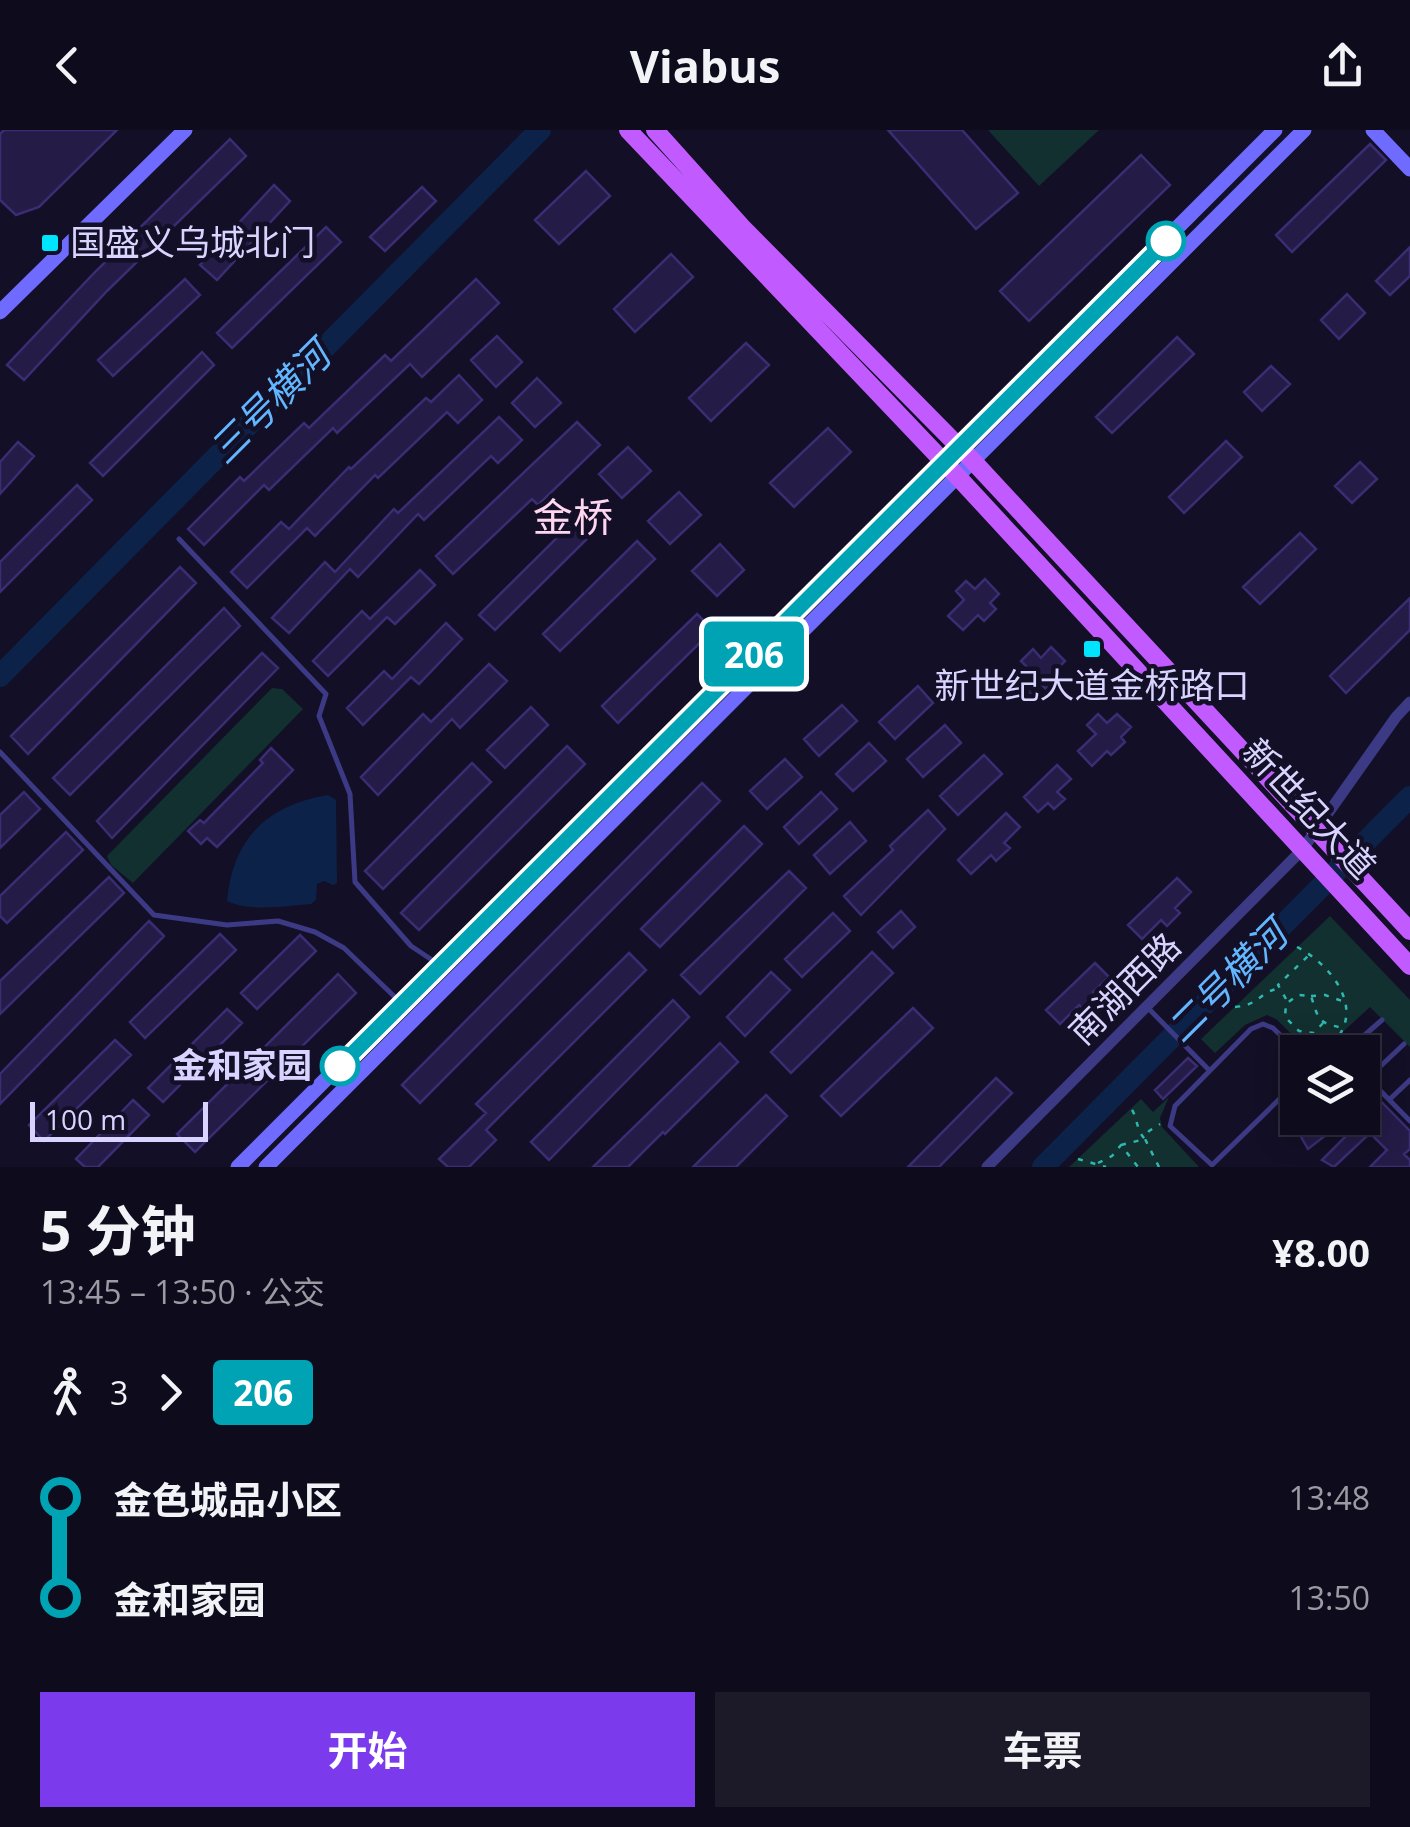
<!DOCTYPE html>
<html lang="zh">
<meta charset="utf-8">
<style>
:root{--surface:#0e0b1c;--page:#1c1929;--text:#f1f3f6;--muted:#9b9ba3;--line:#2e2b3b;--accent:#7c3aed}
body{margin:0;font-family:"Open Sans","Noto Sans SC",sans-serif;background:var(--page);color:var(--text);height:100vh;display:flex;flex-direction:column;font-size:38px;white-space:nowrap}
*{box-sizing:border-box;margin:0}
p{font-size:32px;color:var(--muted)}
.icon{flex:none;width:55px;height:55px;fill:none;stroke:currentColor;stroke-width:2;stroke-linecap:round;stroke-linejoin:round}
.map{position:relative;height:1037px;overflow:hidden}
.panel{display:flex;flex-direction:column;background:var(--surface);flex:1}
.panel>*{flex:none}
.badge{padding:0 20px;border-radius:8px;font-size:35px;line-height:65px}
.fabs{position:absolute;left:1280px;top:905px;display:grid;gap:20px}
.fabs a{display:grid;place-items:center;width:100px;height:100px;border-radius:0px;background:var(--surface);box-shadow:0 5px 25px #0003,0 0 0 2px var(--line);font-size:50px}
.scale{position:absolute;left:30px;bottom:25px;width:178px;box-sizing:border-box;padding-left:10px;border:5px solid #d9d4ff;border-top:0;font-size:28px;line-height:35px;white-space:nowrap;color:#d9d4ff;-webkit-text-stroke:8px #130f26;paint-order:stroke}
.map>.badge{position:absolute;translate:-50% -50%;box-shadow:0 0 0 5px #fff}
.legs{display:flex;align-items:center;gap:15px;height:110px;padding:0 40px;font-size:32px}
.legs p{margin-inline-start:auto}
.head{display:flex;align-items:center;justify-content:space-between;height:170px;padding:0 40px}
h1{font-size:55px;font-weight:700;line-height:75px}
.action{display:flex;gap:20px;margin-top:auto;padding:20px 40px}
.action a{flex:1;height:115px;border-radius:0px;background:var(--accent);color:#fff;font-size:40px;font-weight:700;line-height:115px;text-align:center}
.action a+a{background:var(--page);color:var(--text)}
ul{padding:0 40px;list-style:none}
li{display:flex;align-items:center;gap:35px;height:100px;font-size:38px}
li i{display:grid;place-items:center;width:15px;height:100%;margin:0 12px;background:currentColor}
li i::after{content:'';width:25px;height:25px;margin:-12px;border:8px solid;border-radius:50%;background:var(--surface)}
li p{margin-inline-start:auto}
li:first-child i{background:linear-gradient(#0000 50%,currentColor 0)}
li:last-child i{background:linear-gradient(currentColor 50%,#0000 0)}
header{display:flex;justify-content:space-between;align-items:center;height:130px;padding:0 40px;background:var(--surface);font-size:45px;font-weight:700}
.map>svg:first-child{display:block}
.green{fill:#12302f}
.water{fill:#0c2248}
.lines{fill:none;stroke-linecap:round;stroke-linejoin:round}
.river{stroke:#0c2248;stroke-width:22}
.building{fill:#241b47;stroke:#3b2d73;stroke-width:2.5}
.path{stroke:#2fb8b0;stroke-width:2.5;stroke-dasharray:5 8;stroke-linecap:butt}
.lane{stroke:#3d3a85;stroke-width:5}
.street{stroke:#3d3a85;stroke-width:11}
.secondary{stroke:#6f6bff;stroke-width:15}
.primary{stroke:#c25bff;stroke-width:18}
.line-1-casing{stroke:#fff;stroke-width:22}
.line-1{stroke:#00a3b4;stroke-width:15}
.stop-1-dot{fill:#fff;stroke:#00a3b4;stroke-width:5}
.poi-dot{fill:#00e5ff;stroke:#130f26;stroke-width:4}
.labels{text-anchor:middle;stroke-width:9;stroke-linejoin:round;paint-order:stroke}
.poi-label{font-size:35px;fill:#d9d4ff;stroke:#130f26;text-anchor:start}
.street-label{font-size:35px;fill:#d9d4ff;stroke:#130f26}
.stop-label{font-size:35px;font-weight:bold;fill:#d9d4ff;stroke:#130f26;text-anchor:end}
.water-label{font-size:38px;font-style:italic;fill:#62b6ff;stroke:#130f26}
.quarter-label{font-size:40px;fill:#ffd6f0;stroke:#130f26}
</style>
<header><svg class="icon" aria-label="back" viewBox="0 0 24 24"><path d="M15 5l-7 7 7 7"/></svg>Viabus<svg class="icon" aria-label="share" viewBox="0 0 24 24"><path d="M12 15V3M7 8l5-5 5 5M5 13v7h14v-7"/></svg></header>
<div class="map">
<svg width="1410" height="1037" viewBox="0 0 1410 1037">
<rect width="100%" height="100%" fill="#130f26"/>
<!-- green -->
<path class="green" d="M988 0H1099L1039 56Z
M272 558 282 559 303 579 133 753 111 735 107 726Z
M1330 786 1410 870V917L1370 877 1321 922H1310L1276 889 1267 885 1245 895 1215 923 1201 909Z
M1169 967 1160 988 1162 997 1199 1037H1069L1141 969 1153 982Z"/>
<!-- water -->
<path class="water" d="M328 665 336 670 337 753 333 755 324 751 317 754 316 770 311 774C287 776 249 782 227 771 233 708 267 675 328 665Z"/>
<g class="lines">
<!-- river -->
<path class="river" d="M0 546 540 0
M1043 1037 1410 667"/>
</g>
<!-- building -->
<path class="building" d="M4 0H117L39 77 16 85 0 70V4Z
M888 0H962L1018 63 976 99Z
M230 9 246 26 107 161 24 250 7 235 94 143Z
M1370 14 1386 30 1292 122 1276 105Z
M1141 25 1170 55 1029 191 1000 161Z
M586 41 610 66 559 114 535 90Z
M274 55 290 71 217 150 200 135Z
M422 57 436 71 385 121 370 107Z
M326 97 341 112 232 218 217 203Z
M1410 117V146L1390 165 1376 151Z
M671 124 693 147 635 202 614 179Z
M185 149 200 165 113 246 98 230Z
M476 149 499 173 422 247 410 234 337 303 333 298 269 360 264 355 204 415 188 399 240 347 244 351 304 293 309 298 385 225 391 231Z
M1347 164 1365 183 1339 209 1321 190Z
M497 206 522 232 496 257 471 230Z
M1177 207 1194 224 1112 303 1096 287Z
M746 213 769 235 711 291 689 268Z
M202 222 214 235 103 346 90 333Z
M1271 236 1290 254 1262 281 1244 262Z
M459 245 482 270 458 293 447 282 378 348 375 345 315 406 307 398 247 458 231 442 281 392 289 399 349 337 351 339 426 268 431 272Z
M537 248 561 273 535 297 512 273Z
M499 287 522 310 498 333 491 326 424 390 418 384 358 447 350 439 289 503 272 488 325 432 335 442 394 379 398 383Z
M577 292 600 315 538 375 532 369 453 444 436 426Z
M828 298 851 322 794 377 770 353Z
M1226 311 1242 327 1184 383 1169 367Z
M18 312 34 326 0 364V332Z
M628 317 651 341 622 368 599 344Z
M1360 332 1377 349 1352 373 1335 356Z
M77 355 92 370 0 462V432Z
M679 362 701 385 670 414 648 391Z
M592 373 608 388 495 500 479 485Z
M1300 403 1316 419 1260 474 1243 457Z
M637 411 655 429 560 521 543 504Z
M720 414 744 440 717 466 692 441Z
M180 437 196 453 28 624 11 606Z
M420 440 435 455 395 494 387 487 328 546 313 531 362 481 370 489Z
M985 449 999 464 990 473 996 479 984 491 978 485 963 500 948 486 964 470 956 461 966 451 975 459Z
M1410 468V500L1346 563 1330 546Z
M224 478 240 496 70 665 53 648Z
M697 484 713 500 618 593 602 576Z
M446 493 462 509 419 554 411 547 363 595 347 578 384 541 392 549Z
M1051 517 1065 531 1055 541 1060 546 1046 559 1041 554 1025 570 1012 556 1029 539 1021 531 1033 519 1041 528Z
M262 523 278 538 112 708 97 691Z
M489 534 507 551 460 598 452 589 378 665 361 647 423 584 431 592Z
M918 556 933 573 895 609 879 592Z
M842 575 857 591 819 626 804 609Z
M531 577 548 595 505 638 487 620Z
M1098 584 1107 593 1117 584 1131 597 1121 607 1125 612 1111 625 1107 621 1092 636 1078 621 1096 604 1087 595Z
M945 595 961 613 923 647 907 629Z
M869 613 886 631 853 661 836 644Z
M567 616 585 634 419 800 401 783Z
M271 618 293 640 217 717 207 708 201 714 188 701 200 690 204 693 263 633 260 630Z
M984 625 1002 644 958 685 940 666Z
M785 629 802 647 767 679 750 661Z
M472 633 491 652 383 759 365 741Z
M1057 635 1071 649 1057 662 1065 669 1054 679 1048 673 1038 682 1024 667Z
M702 653 720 671 420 973 402 955Z
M24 662 40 679 0 718V685Z
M821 662 837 679 799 714 784 697Z
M928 680 945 699 861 785 844 766 893 720 890 716Z
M1006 683 1020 697 1004 713 1010 718 996 731 991 725 971 744 958 730Z
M850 692 866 711 830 744 814 725Z
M744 696 762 714 660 817 641 799Z
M66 702 83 720 7 793 0 786V766Z
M789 741 806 758 700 864 681 845Z
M109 747 124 763 0 884V851Z
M1177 748 1191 762 1175 778 1180 783 1167 796 1161 790 1142 809 1128 795Z
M901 781 915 797 893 818 878 802Z
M833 783 850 801 802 847 785 829Z
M149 791 164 806 0 974V944Z
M220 804 236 820 145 908 130 892Z
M300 805 316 821 257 879 241 863Z
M872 822 893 843 791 943 771 922Z
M629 823 646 840 486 1000 496 1010 469 1037H448L439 1029 486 983 476 974Z
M1095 833 1109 847 1093 862 1099 868 1085 881 1079 875 1060 894 1046 880Z
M771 842 790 860 745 906 727 887Z
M338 844 356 863 195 1022 177 1004Z
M673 870 689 887 549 1030 531 1012Z
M913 878 933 898 841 986 821 966Z
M227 879 242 893 163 972 148 958Z
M115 910 131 925 44 1011 29 995Z
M720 913 738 932 665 1004 663 1002 628 1037H593Z
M1188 928 1197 936 1163 969 1155 960Z
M996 948 1012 963 939 1037H908Z
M1362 952 1410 1001V1019L1404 1024 1410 1030V1037H1370L1387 1020 1370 1003 1334 1037 1322 1030 1364 988Z
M766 965 787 986 736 1037H693Z
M133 970 149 985 98 1037H85L76 1029Z
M1323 988H1348L1308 1019 1300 1005Z"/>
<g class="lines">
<!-- path -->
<path class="path" d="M1297 817C1327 832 1363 873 1338 907
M1311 866 1325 865 1345 872
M1286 869 1278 855 1310 824
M1235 877C1259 875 1258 864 1276 859
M1323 893 1314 903 1299 901 1285 887 1286 874 1298 865 1311 866C1319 890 1317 893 1344 898
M1121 1015 1145 1009C1136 1000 1138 989 1131 978
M1078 1029 1106 1037
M1098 1033 1112 1026 1121 1015 1138 1037
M1159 1037 1145 1009 1149 1001 1160 994"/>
<!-- lane -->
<path class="lane" d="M179 409 326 564 319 586 350 664 355 752 411 816 438 834
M0 622 154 785 227 795 278 791 315 802 344 818 400 872
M1147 877 1208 939
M1328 922H1344
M1345 922 1382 890
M1362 942 1410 991
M1368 948 1404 914
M1298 951 1212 1035 1170 996 1175 976 1251 899 1263 894 1273 898 1298 922
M1390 969 1410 950"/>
<!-- street -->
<path class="street" d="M987 1037 1302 720 1396 587 1410 572"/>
<!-- secondary -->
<path class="secondary" d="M1373 0 1410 39
M0 182 185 0
M238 1037 1275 0
M266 1037 1304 0"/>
<!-- primary -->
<path class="primary" d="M628 0 958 347 1410 836
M655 0 742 97 973 331 1410 801"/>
</g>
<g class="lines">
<defs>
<path id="line-1" d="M340 936 1166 111"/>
</defs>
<!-- line-1 casing -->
<use href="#line-1" class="line-1-casing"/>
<!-- line-1 -->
<use href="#line-1" class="line-1"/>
</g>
<!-- markers -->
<g class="stop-1-dot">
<circle cx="1166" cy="111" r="18"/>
<circle cx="340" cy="936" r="18"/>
</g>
<g class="poi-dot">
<rect x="40" y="103" width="20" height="20" rx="5"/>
<rect x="1082" y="509" width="20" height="20" rx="5"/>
</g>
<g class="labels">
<!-- poi labels -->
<g class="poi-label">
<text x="70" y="125">国盛义乌城北门</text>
<text x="1092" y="568" text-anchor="middle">新世纪大道金桥路口</text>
</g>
<!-- street labels -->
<g class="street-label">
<text transform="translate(1309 679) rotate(47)" y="12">新世纪大道</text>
<text transform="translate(1125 859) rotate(-45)" y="12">南湖西路</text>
</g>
<!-- stop labels -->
<g class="stop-label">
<text x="312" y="948">金和家园</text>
</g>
<!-- water labels -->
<g class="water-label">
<text transform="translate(270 273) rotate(-45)" y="13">三号横河</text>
<text transform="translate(1227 852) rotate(-45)" y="13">二号横河</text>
</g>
<!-- quarter labels -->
<g class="quarter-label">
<text x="573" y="402">金桥</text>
</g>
</g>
</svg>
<div class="fabs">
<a><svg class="icon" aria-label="layers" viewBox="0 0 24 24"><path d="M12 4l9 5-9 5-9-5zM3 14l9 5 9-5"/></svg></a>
</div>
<div class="scale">100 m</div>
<b class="badge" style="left:754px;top:524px;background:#00a3b4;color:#fff">206</b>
</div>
<section class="panel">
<div class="head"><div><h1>5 分钟</h1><p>13:45 – 13:50 · 公交</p></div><b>¥8.00</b></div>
<div class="legs"><svg class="icon" aria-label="walk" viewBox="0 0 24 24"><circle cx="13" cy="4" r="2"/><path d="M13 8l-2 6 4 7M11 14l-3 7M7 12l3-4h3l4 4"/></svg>3<svg class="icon" aria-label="forward" viewBox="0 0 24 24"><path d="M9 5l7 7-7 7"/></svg><b class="badge" style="background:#00a3b4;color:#fff">206</b></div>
<ul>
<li><i style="color:#00a3b4"></i><b>金色城品小区</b><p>13:48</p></li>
<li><i style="color:#00a3b4"></i><b>金和家园</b><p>13:50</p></li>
</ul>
<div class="action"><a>开始</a><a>车票</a></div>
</section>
